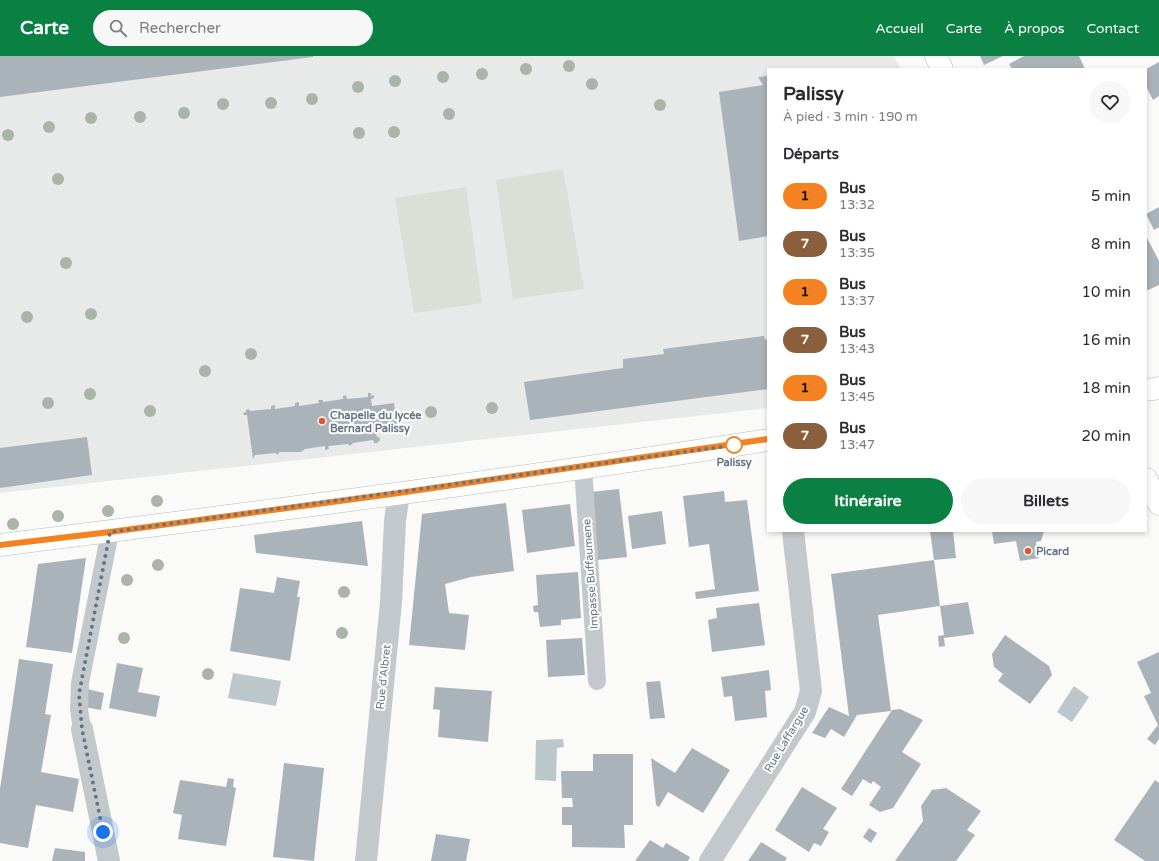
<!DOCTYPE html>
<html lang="fr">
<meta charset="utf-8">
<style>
:root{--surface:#fff;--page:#f7f7f7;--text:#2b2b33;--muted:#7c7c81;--accent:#0b8043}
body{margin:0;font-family:"Varela Round",sans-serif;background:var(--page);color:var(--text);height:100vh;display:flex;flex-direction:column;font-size:15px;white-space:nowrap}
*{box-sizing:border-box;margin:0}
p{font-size:13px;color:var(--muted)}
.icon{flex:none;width:22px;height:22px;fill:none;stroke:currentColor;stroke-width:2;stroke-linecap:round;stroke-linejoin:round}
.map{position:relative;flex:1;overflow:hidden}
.panel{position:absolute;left:767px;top:12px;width:380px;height:464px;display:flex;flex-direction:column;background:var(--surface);border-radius:0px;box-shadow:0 2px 6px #0003}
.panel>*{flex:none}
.badge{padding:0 8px;border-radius:13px;font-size:14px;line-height:26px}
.you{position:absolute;width:20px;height:20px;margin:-10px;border:3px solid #fff;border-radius:50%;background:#1a73e8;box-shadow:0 0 0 6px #1a73e833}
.map>.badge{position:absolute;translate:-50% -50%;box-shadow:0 0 0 2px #fff}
h2{padding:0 16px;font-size:15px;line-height:36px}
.round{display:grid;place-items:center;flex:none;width:42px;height:42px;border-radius:21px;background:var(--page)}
.summary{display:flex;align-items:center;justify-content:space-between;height:68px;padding:0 16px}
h1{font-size:19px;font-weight:700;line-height:30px}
.cta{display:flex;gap:8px;margin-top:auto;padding:8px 16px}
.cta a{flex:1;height:46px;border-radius:24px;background:var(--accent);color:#fff;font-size:16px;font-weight:700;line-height:46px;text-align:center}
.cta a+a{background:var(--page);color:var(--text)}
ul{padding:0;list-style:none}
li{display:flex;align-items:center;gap:12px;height:48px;padding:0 16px}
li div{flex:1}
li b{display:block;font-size:15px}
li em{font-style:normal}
li .badge{min-width:44px;font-weight:700;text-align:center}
header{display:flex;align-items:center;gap:24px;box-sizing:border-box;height:56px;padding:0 20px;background:var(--accent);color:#fff}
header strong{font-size:19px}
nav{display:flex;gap:22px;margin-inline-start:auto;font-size:14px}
.search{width:280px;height:36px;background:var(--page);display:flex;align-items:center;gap:10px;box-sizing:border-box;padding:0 14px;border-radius:22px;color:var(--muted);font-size:15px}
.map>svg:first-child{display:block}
.built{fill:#e8e9e9}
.green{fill:#dadfd7}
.water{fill:#bbc7cb}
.building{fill:#aab3b9}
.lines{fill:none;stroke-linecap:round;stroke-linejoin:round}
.secondary-casing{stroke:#b3babf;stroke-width:23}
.lane{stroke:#c3c8cc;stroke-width:18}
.street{stroke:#c3c8cc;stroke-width:22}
.secondary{stroke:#fff;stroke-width:22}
.tree{fill:#aab4a7}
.line-casing{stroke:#fff;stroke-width:9}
.line{stroke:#f58220;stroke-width:6}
.walk{stroke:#657683;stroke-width:4;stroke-dasharray:0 7.2}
.poi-dot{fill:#e4572e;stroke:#fff;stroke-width:1.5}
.stop-dot{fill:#fff;stroke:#f58220;stroke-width:2}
.labels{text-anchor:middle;stroke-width:4;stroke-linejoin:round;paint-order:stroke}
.poi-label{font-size:11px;font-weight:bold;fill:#657683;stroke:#fff;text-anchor:start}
.stop-label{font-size:11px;font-weight:bold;fill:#657683;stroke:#fff}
.street-label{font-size:11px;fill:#657683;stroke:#fff}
</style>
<header>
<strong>Carte</strong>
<div class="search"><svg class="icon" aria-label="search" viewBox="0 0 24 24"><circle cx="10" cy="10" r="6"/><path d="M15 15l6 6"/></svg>Rechercher</div>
<nav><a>Accueil</a><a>Carte</a><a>À propos</a><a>Contact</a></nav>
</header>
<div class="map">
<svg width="1159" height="805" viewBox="0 0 1159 805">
<rect width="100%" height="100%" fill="#fafaf8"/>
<!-- built -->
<path class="built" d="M0 0H894L901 13H768V352L0 437Z"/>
<!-- green -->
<path class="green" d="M563 113 584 233 513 243 496 124Z
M466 131 482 247 414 257 395 142Z"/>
<!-- water -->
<path class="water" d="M233 617 281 625 276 650 228 642Z
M1074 630 1089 641 1072 666 1057 656Z
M563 683 564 691 557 692 556 725 535 724 536 684Z"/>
<!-- building -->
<path class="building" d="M0 0H313V1L0 41Z
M980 0H1003L984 9Z
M1024 0H1079L1085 13H1012L1009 8Z
M1159 6V40L1153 44 1146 30V13Z
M768 20V180L739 185 719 36 763 29 758 21Z
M1159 151V171L1154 174 1146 158Z
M1146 180 1159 205V229L1146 235Z
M764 280 765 284 768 283V333L530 364 524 326 623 312V303L664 298 663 293Z
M368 337H371V340L374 339V342L371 343 372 350 394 347 397 370 375 373 377 381H379L380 384 377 387H374L373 384 353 387 350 390 348 388 328 390 329 393 325 394V390L305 393 301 396H280L277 399 276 397 255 399 253 403 247 359H244L243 357 246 356V354L249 353 250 355 271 353V350L275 349V353L295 350V347L299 346V350L319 347 318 344H323V346L343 343V340L346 339 347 343 368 341Z
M87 381 92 419 0 432V392Z
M619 433 627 501 598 504 591 436Z
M724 435 725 446 747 444 759 535 696 543 695 536 715 533 709 488 689 491 683 440Z
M506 447 514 515 471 521 445 528 449 557 469 559 465 594 409 589 422 458Z
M570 448 575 490 527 497 522 454Z
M662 455 666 488 632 493 628 460Z
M362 465 368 510 256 497 254 479Z
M930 475H953L956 502 934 504Z
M992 475H1044L1041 485 1036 486 1039 502 1020 505 1016 485 994 488Z
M86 502 72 597 26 591 38 508Z
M934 504 940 550 878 559 891 655 857 659 844 681 831 673 825 682 812 677 829 651 849 660 831 518Z
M578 516 581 562 561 564V569L540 571 538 556H534L533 550 538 549 536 519Z
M277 521 300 525 297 541H300L290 605 230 595 240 532 274 537Z
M968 546 974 578 944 582 945 590 939 591 938 580 944 579 940 550Z
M759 547 765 589 712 596 708 564 717 562 716 552Z
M1005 579 1049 610 1052 619 1030 648 998 625 1003 618 994 611 992 598Z
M582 582 585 619 548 621 546 584Z
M1159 596V683L1155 689 1147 683 1158 669 1144 640 1151 637 1137 606Z
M19 603 53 608 45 658 51 659 41 716 79 723 73 756 36 749 28 792 0 787V733Z
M117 607 143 612 138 636 160 640 156 661 109 652Z
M769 614 771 634 765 635 767 661 735 665 732 640 724 641 721 621Z
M660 625 665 662 650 663 646 626Z
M435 631 492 635 488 686 438 681 440 654 433 653Z
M87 633 104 637 101 654 85 651Z
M900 653 923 664 902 696 921 708 893 752 880 756 869 749 881 731 873 725 871 728 863 723 852 740 841 733 892 654Z
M692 692 730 714 703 757 668 736 659 751 656 749 651 702 675 717Z
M593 698H633V769H624L625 792 572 791V769H562V751H573L572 742H562L561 715H593Z
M284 707 324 712 314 805 273 801Z
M228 722 234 723 233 731 236 732 226 790 178 783 182 759 173 757 180 724 226 731Z
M1155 724 1159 727V805H1145L1114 784Z
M802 731 837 752 823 773 829 776 821 790 814 787 809 796 775 774Z
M946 732 981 755 967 774 975 779 956 805H895L923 765 921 750 932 734Z
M869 772 877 777 871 787 863 781Z
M436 778 470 783 466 805H431Z
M650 784 663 792 666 787 690 801 688 805H635Z
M761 786 787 802 785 805H748Z
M55 792 85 796V805H52Z"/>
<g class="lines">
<defs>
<path id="secondary" d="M936 0 942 13
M1146 334 1159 332
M1146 423 1159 448
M0 489C256 457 513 424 768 384"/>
</defs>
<!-- secondary casing -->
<use href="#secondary" class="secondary-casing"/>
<!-- lane -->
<path class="lane" d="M583 410 597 625
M82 673 79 653 80 627 110 476"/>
<!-- street -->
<path class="street" d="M82 673 109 805
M366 805 391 546 395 465 399 437
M710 805 805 656 811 635 793 475"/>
<!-- secondary -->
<use href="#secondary" class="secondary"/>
</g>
<!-- trees -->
<g class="tree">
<circle cx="569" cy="10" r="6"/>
<circle cx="526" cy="13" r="6"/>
<circle cx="482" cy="18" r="6"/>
<circle cx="443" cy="21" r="6"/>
<circle cx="395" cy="25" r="6"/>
<circle cx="592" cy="28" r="6"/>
<circle cx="358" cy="31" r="6"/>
<circle cx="312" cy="43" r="6"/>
<circle cx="271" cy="47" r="6"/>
<circle cx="223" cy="48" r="6"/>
<circle cx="660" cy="49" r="6"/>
<circle cx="184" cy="57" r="6"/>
<circle cx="449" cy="58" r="6"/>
<circle cx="140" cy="61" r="6"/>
<circle cx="91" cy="62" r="6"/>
<circle cx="49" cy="71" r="6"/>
<circle cx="394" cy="76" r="6"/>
<circle cx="359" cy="77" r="6"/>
<circle cx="8" cy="79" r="6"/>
<circle cx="58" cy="123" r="6"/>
<circle cx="66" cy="207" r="6"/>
<circle cx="91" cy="258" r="6"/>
<circle cx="27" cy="261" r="6"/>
<circle cx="251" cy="298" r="6"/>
<circle cx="205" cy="315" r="6"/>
<circle cx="90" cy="338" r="6"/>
<circle cx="48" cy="347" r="6"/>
<circle cx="492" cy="352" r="6"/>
<circle cx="150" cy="355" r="6"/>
<circle cx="431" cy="356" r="6"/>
<circle cx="157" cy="445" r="6"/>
<circle cx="108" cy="455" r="6"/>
<circle cx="58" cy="460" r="6"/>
<circle cx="13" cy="468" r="6"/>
<circle cx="158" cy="509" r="6"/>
<circle cx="127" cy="524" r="6"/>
<circle cx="344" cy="536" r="6"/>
<circle cx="342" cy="577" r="6"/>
<circle cx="124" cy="582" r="6"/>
<circle cx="208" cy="618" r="6"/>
</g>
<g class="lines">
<defs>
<path id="line" d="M0 489 110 476 399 437 768 383"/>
</defs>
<!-- line casing -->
<use href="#line" class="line-casing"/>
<!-- line -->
<use href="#line" class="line"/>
<!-- walk -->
<path class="walk" d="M103 776 82 673 79 638 110 476 734 389"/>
</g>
<!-- markers -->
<g class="poi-dot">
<circle cx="322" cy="365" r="4"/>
<circle cx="1028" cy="495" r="4"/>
</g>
<circle class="stop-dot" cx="734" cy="389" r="8"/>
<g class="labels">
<!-- poi labels -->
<g class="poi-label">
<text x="330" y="363">Chapelle du lycée<tspan x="330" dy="13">Bernard Palissy</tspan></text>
<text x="1036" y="499">Picard</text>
</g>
<!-- stop labels -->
<g class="stop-label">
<text x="734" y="410">Palissy</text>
</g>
<!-- street labels -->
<g class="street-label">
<text transform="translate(590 518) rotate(-94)" y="4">Impasse Buffaumene</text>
<text transform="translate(383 621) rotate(-84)" y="4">Rue d’Albret</text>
<text transform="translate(786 683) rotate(-59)" y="4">Rue Laffargue</text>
</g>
</g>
</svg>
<div class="you" style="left:103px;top:776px"></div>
<section class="panel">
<div class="summary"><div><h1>Palissy</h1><p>À pied · 3 min · 190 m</p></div><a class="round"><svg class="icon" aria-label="heart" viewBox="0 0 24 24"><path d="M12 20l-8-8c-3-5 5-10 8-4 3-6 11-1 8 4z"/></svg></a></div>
<h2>Départs</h2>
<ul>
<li><span class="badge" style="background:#f58220;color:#111">1</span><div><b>Bus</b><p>13:32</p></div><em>5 min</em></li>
<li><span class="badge" style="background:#8b5e3c;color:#fff">7</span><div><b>Bus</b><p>13:35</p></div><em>8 min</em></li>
<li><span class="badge" style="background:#f58220;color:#111">1</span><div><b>Bus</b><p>13:37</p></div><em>10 min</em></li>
<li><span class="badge" style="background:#8b5e3c;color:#fff">7</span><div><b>Bus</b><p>13:43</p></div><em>16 min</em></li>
<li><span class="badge" style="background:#f58220;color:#111">1</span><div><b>Bus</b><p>13:45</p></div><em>18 min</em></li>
<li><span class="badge" style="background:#8b5e3c;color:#fff">7</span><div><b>Bus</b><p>13:47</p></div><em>20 min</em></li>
</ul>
<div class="cta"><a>Itinéraire</a><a>Billets</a></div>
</section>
</div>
